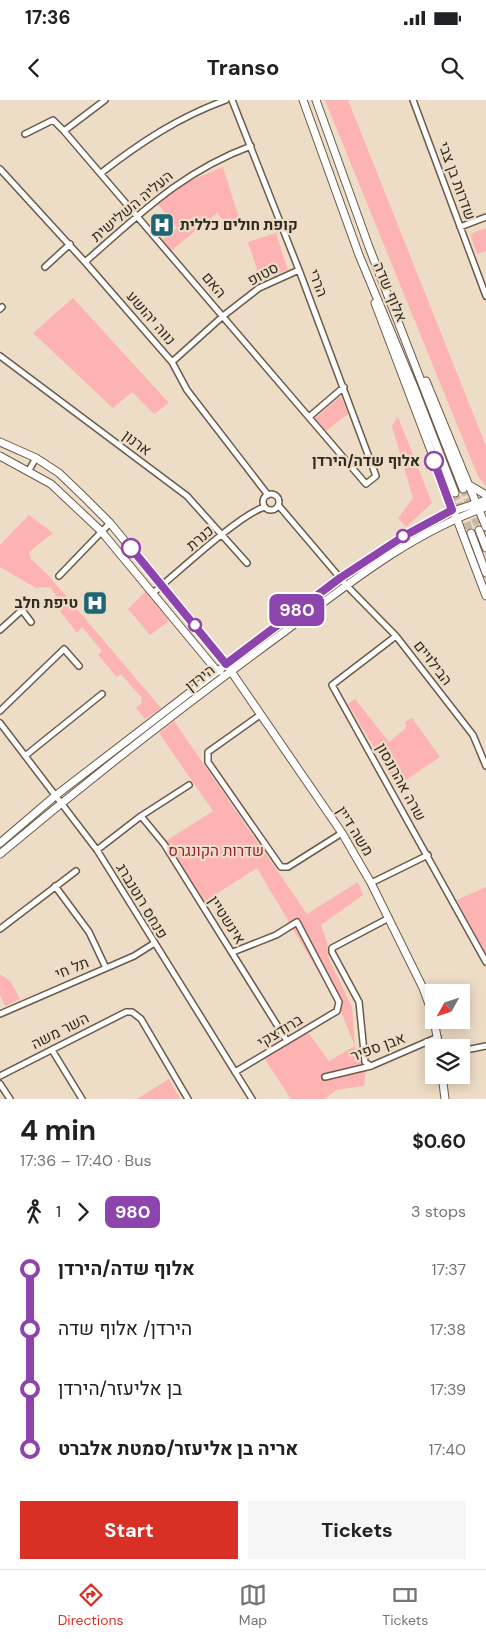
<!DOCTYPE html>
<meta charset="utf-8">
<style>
:root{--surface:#fff;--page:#f6f6f6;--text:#202124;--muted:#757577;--line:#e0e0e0;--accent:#d93025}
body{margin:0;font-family:"DM Sans",Heebo,sans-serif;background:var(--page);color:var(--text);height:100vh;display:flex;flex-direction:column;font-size:19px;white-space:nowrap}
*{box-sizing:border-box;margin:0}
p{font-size:16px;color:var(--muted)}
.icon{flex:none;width:28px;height:28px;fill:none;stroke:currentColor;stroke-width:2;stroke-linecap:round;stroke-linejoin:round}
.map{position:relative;height:999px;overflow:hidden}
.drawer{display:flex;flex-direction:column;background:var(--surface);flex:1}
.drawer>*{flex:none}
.badge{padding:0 10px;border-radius:8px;font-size:18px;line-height:32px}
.needle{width:32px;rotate:230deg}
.buttons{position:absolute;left:425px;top:884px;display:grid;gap:10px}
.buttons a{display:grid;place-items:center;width:45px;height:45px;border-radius:0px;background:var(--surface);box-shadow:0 2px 12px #0003;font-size:25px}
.map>.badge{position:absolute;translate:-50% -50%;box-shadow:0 0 0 2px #fff}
.legs{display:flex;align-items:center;gap:8px;height:55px;padding:0 20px;font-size:16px}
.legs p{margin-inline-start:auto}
.head{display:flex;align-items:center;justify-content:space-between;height:85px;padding:0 20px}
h1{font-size:28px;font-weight:700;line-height:38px}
.button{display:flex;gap:10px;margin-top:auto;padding:10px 20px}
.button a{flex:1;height:58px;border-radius:0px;background:var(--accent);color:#fff;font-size:20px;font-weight:700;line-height:58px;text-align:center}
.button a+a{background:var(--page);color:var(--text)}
ul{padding:0 20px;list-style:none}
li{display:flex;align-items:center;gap:18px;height:60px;font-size:19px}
li i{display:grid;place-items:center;width:8px;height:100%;margin:0 6px;background:currentColor}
li i::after{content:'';width:12px;height:12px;margin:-6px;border:4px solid;border-radius:50%;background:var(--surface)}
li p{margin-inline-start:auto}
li:first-child i{background:linear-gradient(#0000 50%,currentColor 0)}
li:last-child i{background:linear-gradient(currentColor 50%,#0000 0)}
.status{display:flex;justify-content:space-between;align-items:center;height:35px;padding:0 25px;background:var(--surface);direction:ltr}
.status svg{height:14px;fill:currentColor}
header{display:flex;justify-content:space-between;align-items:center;height:65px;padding:0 20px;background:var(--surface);font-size:22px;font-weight:700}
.tab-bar{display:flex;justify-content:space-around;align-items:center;height:70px;border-top:1px solid var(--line);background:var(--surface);font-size:14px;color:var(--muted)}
.tab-bar a{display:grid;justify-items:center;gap:2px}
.tab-bar .active{color:var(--accent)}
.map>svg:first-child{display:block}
.green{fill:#feb3b3}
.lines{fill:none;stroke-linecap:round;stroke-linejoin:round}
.secondary-tunnel{stroke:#c7b8a5;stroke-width:7;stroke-dasharray:7 3.5;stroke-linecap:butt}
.street-casing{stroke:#6a5c49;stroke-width:8}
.secondary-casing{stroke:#6a5c49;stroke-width:9}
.street{stroke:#fff;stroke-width:5}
.secondary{stroke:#fff;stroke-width:7}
.line-1-casing{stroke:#fff;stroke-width:11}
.line-1{stroke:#8e44ad;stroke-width:8}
.stop-1-dot{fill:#fff;stroke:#8e44ad;stroke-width:2.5}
.labels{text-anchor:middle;stroke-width:4.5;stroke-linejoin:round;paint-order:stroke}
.street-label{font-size:15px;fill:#2f2920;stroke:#eddcc6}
.poi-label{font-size:15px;font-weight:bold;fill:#2f2920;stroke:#eddcc6;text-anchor:start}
.stop-label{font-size:15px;font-weight:bold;fill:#2f2920;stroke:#eddcc6;text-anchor:end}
.park-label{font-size:15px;fill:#961f30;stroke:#eddcc6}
</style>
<div class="status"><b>17:36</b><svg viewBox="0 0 49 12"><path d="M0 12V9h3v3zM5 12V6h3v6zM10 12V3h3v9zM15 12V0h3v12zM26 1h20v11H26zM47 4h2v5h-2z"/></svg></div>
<header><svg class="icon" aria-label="back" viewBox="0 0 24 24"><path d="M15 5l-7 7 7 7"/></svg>Transo<svg class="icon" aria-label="search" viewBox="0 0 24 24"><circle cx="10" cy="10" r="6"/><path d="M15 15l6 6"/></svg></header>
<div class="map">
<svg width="486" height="999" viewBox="0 0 486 999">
<rect width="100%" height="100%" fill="#eddcc6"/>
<!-- green -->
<path class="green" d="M325 0H348L486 346V386L479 378 473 364Z
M223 67 240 121 228 126 217 113 171 151 162 140 177 128 158 104 187 82Z
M486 128V151L477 154 470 134Z
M276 133 288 170 260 179 248 142Z
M73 198 169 303 154 314 132 292 113 308 33 233Z
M341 296 348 314 326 331 315 318Z
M398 317 432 403 406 427 398 418 413 398 392 326Z
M29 415 53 433 29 452 31 459 48 475 161 608 145 619 136 608 142 603 141 600 142 598 121 574 117 577 98 555 102 551 82 527 77 533 60 511 64 506 50 487 36 488 0 467V445Z
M146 491 169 521 150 535 128 509Z
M355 599 389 642 406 628 405 622 412 618 440 657 397 686 348 604Z
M174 621 307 814 358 782 363 795 321 825 327 842 329 859 352 907 355 946 366 968 364 986 336 990 325 999H291L264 958 308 932 329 961 355 946 339 907 257 768 205 801 166 741 213 711 159 633Z
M486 787V855L457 800Z
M0 874 10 881 20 899 5 906 0 895Z
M169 979 180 999H137Z"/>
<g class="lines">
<!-- secondary-tunnel -->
<path class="secondary-tunnel" d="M463 389 479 430
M455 393 471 433"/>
<defs>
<path id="street" d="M413 0 486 196
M64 31 105 0
M25 34 53 20 64 31 366 384 376 376 299 170 232 0
M0 69 85 162 172 262 187 290 268 395
M101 73C141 42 179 17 226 0
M460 127 486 117
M85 162C140 114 181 72 251 46
M45 167 70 144
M0 209 2 207
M0 256 187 396 247 463
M172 262 223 216 259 188 299 170
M309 317 344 287
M29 370 36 358
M263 402a8 8 0 1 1 16 0a8 8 0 1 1-16 0Z
M279 406 347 486 396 536 473 635 486 666
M59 476 110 423
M153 493C176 474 241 413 265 407
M0 530 22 510 31 522
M396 536 332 585 486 862
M0 611 64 549 79 566
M260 615 208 652V662L281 767H288L342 733
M0 623 97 750 252 999
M25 656 102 594
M141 716 164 744 287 941
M97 750 141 716 189 685
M371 783 428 755
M55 786 89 832 106 868
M0 829 76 771
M233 852 276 835 297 822 339 902 337 911 235 972
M0 914 134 856 153 844
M52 950 82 999
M461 951 486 946
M371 966 365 962 359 902 332 852V848L389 818
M0 976 126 912H132L141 919 188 999
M325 977 371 966 438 937
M0 984 10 999"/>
<path id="secondary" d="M303 0 359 155 414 287 455 393
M316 0 369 147 463 389
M375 203 486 496
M426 281 486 427
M0 342 36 358 59 373 84 397 110 423 226 564 342 733 371 783 423 888 434 918
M0 356 51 384 101 431 217 571H220
M471 386 486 395
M479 430 486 448
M471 433 486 473
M0 743 55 696 340 477 439 416 486 400
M0 754C92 677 187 603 284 532 347 485 411 433 486 407
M434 920 439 948
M442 975 445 999"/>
</defs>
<!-- street casing -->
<use href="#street" class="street-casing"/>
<!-- secondary casing -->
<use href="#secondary" class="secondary-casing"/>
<!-- street -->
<use href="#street" class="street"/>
<!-- secondary -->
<use href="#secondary" class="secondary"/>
</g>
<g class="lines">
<defs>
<path id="line-1" d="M131 448 226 564 340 478 404 436 452 410 434 361"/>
</defs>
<!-- line-1 casing -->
<use href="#line-1" class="line-1-casing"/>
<!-- line-1 -->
<use href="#line-1" class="line-1"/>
</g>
<!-- icons -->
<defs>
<symbol id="hospital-square" viewBox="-11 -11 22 22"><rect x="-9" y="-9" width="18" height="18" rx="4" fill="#1f6675" stroke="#eddcc6"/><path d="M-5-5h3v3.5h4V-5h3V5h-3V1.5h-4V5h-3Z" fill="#fff"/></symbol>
</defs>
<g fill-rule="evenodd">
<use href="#hospital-square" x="148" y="111" width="28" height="28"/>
<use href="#hospital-square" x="81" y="489" width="28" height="28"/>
</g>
<!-- markers -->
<g class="stop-1-dot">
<circle cx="434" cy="361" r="9"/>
<circle cx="403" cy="436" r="6"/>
<circle cx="131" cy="448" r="9"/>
<circle cx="195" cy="525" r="6"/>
</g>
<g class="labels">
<!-- street labels -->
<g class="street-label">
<text transform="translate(457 81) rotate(70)" y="5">שדרות בן צבי</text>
<text transform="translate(132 106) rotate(-40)" y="5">העליה השלישית</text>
<text transform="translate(263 174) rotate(-28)" y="5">סטופ</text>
<text transform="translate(318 183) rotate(69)" y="5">הררי</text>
<text transform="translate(214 185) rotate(50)" y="5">האם</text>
<text transform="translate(390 192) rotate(67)" y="5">אלוף שדה</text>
<text transform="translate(151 218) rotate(49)" y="5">נווה יהושע</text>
<text transform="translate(137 343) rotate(37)" y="5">ארנון</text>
<text transform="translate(200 438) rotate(-40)" y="5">כנרת</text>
<text transform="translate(433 563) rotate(52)" y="5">הבילויים</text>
<text transform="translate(200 578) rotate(-38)" y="5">הירדן</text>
<text transform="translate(401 682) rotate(61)" y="5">שרה אהרונסון</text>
<text transform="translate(355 731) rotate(58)" y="5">משה דיין</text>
<text transform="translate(142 801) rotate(59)" y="5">פנחס רוטנברג</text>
<text transform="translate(227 820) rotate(57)" y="5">אינשטיין</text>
<text transform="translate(72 868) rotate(-22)" y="5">תל חי</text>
<text transform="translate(60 931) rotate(-27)" y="5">השר משה</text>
<text transform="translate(280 931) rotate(-31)" y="5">ברודצקי</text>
<text transform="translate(378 947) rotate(-20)" y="5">אבן ספיר</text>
</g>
<!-- poi labels -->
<g class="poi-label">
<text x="180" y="130">קופת חולים כללית</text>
<text x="78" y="508" text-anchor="end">טיפת חלב</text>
</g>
<!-- stop labels -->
<g class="stop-label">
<text x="420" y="366">אלוף שדה/הירדן</text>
</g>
<!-- park labels -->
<g class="park-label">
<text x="216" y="756">שדרות הקונגרס</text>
</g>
</g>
</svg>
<div class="buttons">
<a><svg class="needle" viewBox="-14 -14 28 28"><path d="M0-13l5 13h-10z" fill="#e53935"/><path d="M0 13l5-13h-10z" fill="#757577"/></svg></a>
<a><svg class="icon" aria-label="layers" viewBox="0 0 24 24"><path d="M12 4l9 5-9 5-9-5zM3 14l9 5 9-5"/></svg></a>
</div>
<b class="badge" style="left:297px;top:510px;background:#8e44ad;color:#fff">980</b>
</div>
<section class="drawer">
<div class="head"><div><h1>4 min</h1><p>17:36 – 17:40 · Bus</p></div><b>$0.60</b></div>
<div class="legs"><svg class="icon" aria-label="walk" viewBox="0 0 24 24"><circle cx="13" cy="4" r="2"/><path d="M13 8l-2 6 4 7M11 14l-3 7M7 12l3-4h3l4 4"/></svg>1<svg class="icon" aria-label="forward" viewBox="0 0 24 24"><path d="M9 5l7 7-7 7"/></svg><b class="badge" style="background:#8e44ad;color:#fff">980</b><p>3 stops</p></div>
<ul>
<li><i style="color:#8e44ad"></i><b>אלוף שדה/הירדן</b><p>17:37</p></li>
<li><i style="color:#8e44ad"></i><span>הירדן/ אלוף שדה</span><p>17:38</p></li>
<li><i style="color:#8e44ad"></i><span>בן אליעזר/הירדן</span><p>17:39</p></li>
<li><i style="color:#8e44ad"></i><b>אריה בן אליעזר/סמטת אלברט</b><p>17:40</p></li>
</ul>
<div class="button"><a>Start</a><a>Tickets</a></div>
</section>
<nav class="tab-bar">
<a class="active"><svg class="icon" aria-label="directions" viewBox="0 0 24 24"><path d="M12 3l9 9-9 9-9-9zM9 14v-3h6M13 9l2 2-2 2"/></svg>Directions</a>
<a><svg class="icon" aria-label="map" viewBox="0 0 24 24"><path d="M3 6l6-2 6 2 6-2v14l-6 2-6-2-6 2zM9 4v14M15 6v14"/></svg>Map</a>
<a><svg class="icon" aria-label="tickets" viewBox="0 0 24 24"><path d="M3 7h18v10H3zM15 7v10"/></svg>Tickets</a>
</nav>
